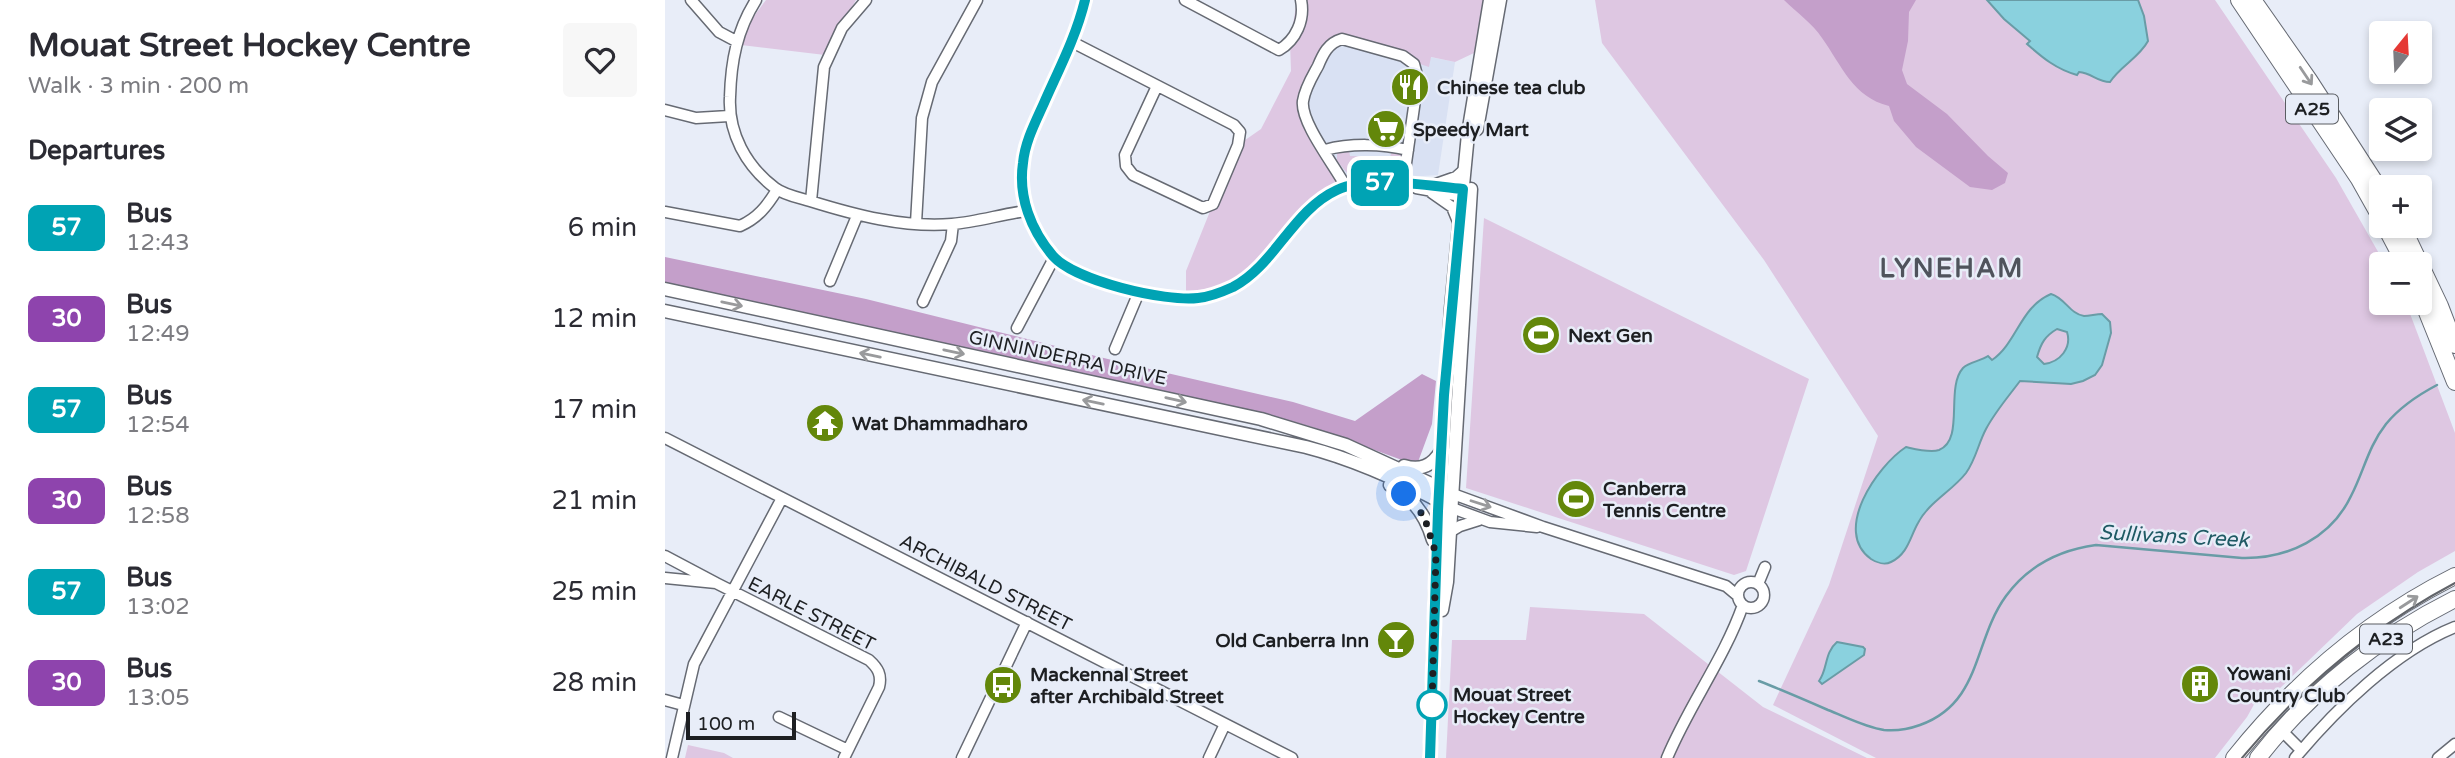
<!DOCTYPE html>
<meta charset="utf-8">
<style>
:root{--surface:#fff;--page:#f7f7f7;--text:#2b2b33;--muted:#7c7c81}
body{margin:0;font-family:"Varela Round",sans-serif;background:var(--page);color:var(--text);height:100vh;display:flex;flex-direction:column;font-size:26px;white-space:nowrap}
*{box-sizing:border-box;margin:0}
p{font-size:23px;color:var(--muted)}
.icon{flex:none;width:38px;height:38px;fill:none;stroke:currentColor;stroke-width:2;stroke-linecap:round;stroke-linejoin:round}
.map{position:relative;flex:1;overflow:hidden}
.sheet{display:flex;flex-direction:column;background:var(--surface);width:665px}
.sheet>*{flex:none}
.badge{padding:0 14px;border-radius:10px;font-size:24px;line-height:46px}
.needle{width:46px;rotate:18deg}
.controls{position:absolute;left:1704px;top:21px;display:grid;gap:14px}
.controls a{display:grid;place-items:center;width:63px;height:63px;border-radius:7px;background:var(--surface);box-shadow:0 4px 10px #0003;font-size:35px}
.scale{position:absolute;left:21px;bottom:18px;width:110px;box-sizing:border-box;padding-left:7px;border:4px solid #1d1f22;border-top:0;font-size:19px;line-height:24px;white-space:nowrap;color:#1d1f22;-webkit-text-stroke:5px #e8edf8;paint-order:stroke}
.you{position:absolute;width:35px;height:35px;margin:-18px;border:5px solid #fff;border-radius:50%;background:#1a73e8;box-shadow:0 0 0 10px #1a73e833}
.map>.badge{position:absolute;translate:-50% -50%;box-shadow:0 0 0 4px #fff}
h2{padding:0 28px;font-size:26px;line-height:63px}
.round{display:grid;place-items:center;flex:none;width:74px;height:74px;border-radius:7px;background:var(--page)}
.head{display:flex;align-items:center;justify-content:space-between;height:119px;padding:0 28px}
h1{font-size:33px;font-weight:700;line-height:52px}
ul{padding:0;list-style:none}
li{display:flex;align-items:center;gap:21px;height:91px;padding:0 28px}
li div{flex:1}
li b{display:block;font-size:26px}
li em{font-style:normal}
li .badge{min-width:77px;font-weight:700;text-align:center}
main{display:flex;flex:1;min-height:0}
.map>svg:first-child{display:block}
.built{fill:#d9e1f3}
.green{fill:#dec7e2}
.forest{fill:#c49fca}
.water{fill:#8ad1de;stroke:#699ca6;stroke-width:2;fill-rule:evenodd}
.lines{fill:none;stroke-linecap:round;stroke-linejoin:round}
.stream{stroke:#699ca6;stroke-width:2.5}
.minor-casing{stroke:#666a73;stroke-width:13}
.major-casing{stroke:#666a73;stroke-width:15}
.highway-casing{stroke:#666a73;stroke-width:18}
.minor{stroke:#fff;stroke-width:10}
.major{stroke:#fff;stroke-width:12}
.highway{stroke:#fff;stroke-width:16}
.tram{stroke:#61646a;stroke-width:2}
.oneway{stroke:#999a9c}
.line-casing{stroke:#fff;stroke-width:16}
.line{stroke:#00a3b4;stroke-width:10}
.walk{stroke:#1d1f22;stroke-width:7;stroke-dasharray:0 12.6}
.stop-dot{fill:#fff;stroke:#00a3b4;stroke-width:3.5}
.labels{text-anchor:middle;stroke-width:5;stroke-linejoin:round;paint-order:stroke}
.shield{fill:#e8edf8;stroke:#5a5d62;stroke-width:2}
.shield-label{font-size:18px;font-weight:bold;fill:#1d1f22}
.poi-label{font-size:19px;font-weight:bold;fill:#1d1f22;stroke:#e8edf8;text-anchor:start}
.street-label{font-size:19px;fill:#1d1f22;stroke:#e8edf8}
.stop-label{font-size:19px;font-weight:bold;fill:#1d1f22;stroke:#e8edf8;text-anchor:start}
.water-label{font-size:21px;font-style:italic;fill:#1f5a64;stroke:#e8edf8}
.district-label{font-size:26px;font-weight:bold;letter-spacing:2px;fill:#4f535c;stroke:#e8edf8}
</style>
<main>
<section class="sheet">
<div class="head"><div><h1>Mouat Street Hockey Centre</h1><p>Walk · 3 min · 200 m</p></div><a class="round"><svg class="icon" aria-label="heart" viewBox="0 0 24 24"><path d="M12 20l-8-8c-3-5 5-10 8-4 3-6 11-1 8 4z"/></svg></a></div>
<h2>Departures</h2>
<ul>
<li><span class="badge" style="background:#00a3b4;color:#fff">57</span><div><b>Bus</b><p>12:43</p></div><em>6 min</em></li>
<li><span class="badge" style="background:#8e44ad;color:#fff">30</span><div><b>Bus</b><p>12:49</p></div><em>12 min</em></li>
<li><span class="badge" style="background:#00a3b4;color:#fff">57</span><div><b>Bus</b><p>12:54</p></div><em>17 min</em></li>
<li><span class="badge" style="background:#8e44ad;color:#fff">30</span><div><b>Bus</b><p>12:58</p></div><em>21 min</em></li>
<li><span class="badge" style="background:#00a3b4;color:#fff">57</span><div><b>Bus</b><p>13:02</p></div><em>25 min</em></li>
<li><span class="badge" style="background:#8e44ad;color:#fff">30</span><div><b>Bus</b><p>13:05</p></div><em>28 min</em></li>
</ul>
</section>
<div class="map">
<svg width="1790" height="758" viewBox="0 0 1790 758">
<rect width="100%" height="100%" fill="#e8edf8"/>
<!-- built -->
<path class="built" d="M675 38 764 66 765 57 790 62 773 175 681 181 636 107Z"/>
<!-- green -->
<path class="green" d="M101 0H191L160 55 76 45 86 20Z
M632 0H820L809 53 790 62 766 57 764 67 675 38 636 107 673 177 670 185 640 204 585 269 555 286 521 293V271L558 179 573 145 596 129 626 71 625 43Z
M930 0H1550L1671 178 1720 264H1717V303H1741L1790 433V551L1753 572 1692 614 1613 690H1597L1582 717 1550 758H1211L1108 705 1164 585 1213 436 1099 260 937 43Z
M684 150 685 156 725 157 727 151 735 152 738 159 736 176 687 179 672 161V152Z
M819 218 1144 379 1081 571 1069 575 801 488Z
M865 607 979 614 1098 707 1202 758H781L787 640H861Z
M23 745 59 753 68 758H20Z"/>
<!-- forest -->
<path class="forest" d="M1119 0H1251L1244 12 1243 41 1237 70 1242 84 1282 114 1323 156 1343 173 1340 183 1327 190 1305 187 1251 147 1229 121 1224 106C1188 97 1177 66 1157 38 1148 24 1131 12 1119 0Z
M0 257 201 299 463 364 628 402 690 421 757 374 771 381 767 424 753 462 745 463 647 427 591 411 0 283Z"/>
<!-- water -->
<path class="water" d="M1322 0H1473L1479 16 1483 41C1474 58 1455 66 1445 82 1432 82 1427 73 1414 72L1412 75C1391 69 1378 58 1362 44L1365 41 1339 19Z
M1386 294C1400 298 1405 314 1419 316 1425 316 1431 314 1437 314L1445 322 1446 333 1437 365 1430 375 1418 381 1406 384 1355 381C1343 397 1330 412 1321 429 1313 444 1311 459 1301 473 1287 491 1263 503 1253 523 1245 537 1243 554 1226 562 1220 565 1212 563 1206 559 1167 531 1212 466 1241 447 1250 449 1265 453 1274 450 1300 440 1280 388 1298 368 1304 362 1316 361 1323 356L1327 360C1352 343 1355 307 1386 294ZM1392 329 1402 332C1407 348 1395 362 1379 364L1372 357C1376 343 1380 336 1392 329Z
M1172 642 1198 647 1200 649 1199 655 1157 684 1154 681C1163 669 1159 653 1172 642Z"/>
<g class="lines">
<!-- stream -->
<path class="stream" d="M1094 681C1117 690 1140 700 1163 710 1181 717 1200 727 1219 730 1230 731 1244 729 1255 725 1317 703 1308 641 1341 596 1363 566 1394 550 1431 545L1577 558C1623 559 1666 538 1686 496 1699 471 1703 447 1721 424 1735 407 1753 395 1772 385"/>
<defs>
<path id="minor" d="M26 0 54 32 71 41
M91 0C72 30 66 61 65 97 63 133 81 166 110 188 119 195 135 198 145 201 190 215 239 228 287 224 312 222 337 214 361 211
M420 0C411 37 394 69 379 103 370 123 360 142 358 163 353 197 366 230 388 256 410 281 500 302 533 298 545 297 557 292 568 287 611 265 628 211 672 190 704 175 769 185 803 189
M520 0 614 50C631 40 640 20 636 0
M407 42 569 125 575 132 573 145 548 204 538 208 468 175 461 166 460 155 492 86
M0 110 31 118 64 116
M660 150C686 143 717 144 743 150
M771 184 791 177 800 169
M681 187C670 166 635 122 638 101 640 88 647 77 653 66 658 54 663 43 677 39L738 56 749 64 753 79 738 184
M751 188 790 195
M767 193 787 207 794 224
M146 201 159 67 177 28 201 0
M0 212 75 226C93 218 102 206 112 190
M251 223 257 118 267 82 312 0
M165 281 192 216
M258 302 286 241 288 224
M352 328 389 258
M450 349 474 292
M0 438 627 758
M788 494 878 527 1061 586 1073 596
M787 508 825 522 872 527
M785 532 795 526 814 520
M0 556 51 583 0 578
M1073 595a13 13 0 1 1 26 0a13 13 0 1 1-26 0Z
M51 583 204 660C213 668 217 675 214 687L179 758
M1093 584 1100 567
M0 700 18 705
M114 717 183 750
M1616 730 1636 750
M7 758 29 664 117 498
M297 758 362 622
M544 758 560 724
M1002 758C1024 705 1059 659 1078 605
M1630 758C1671 709 1730 651 1790 627
M1773 758 1790 744"/>
<path id="major" d="M812 129 835 0
M0 289 596 419 681 445 788 494
M0 311 641 447C692 460 741 483 787 508
M739 466C755 471 767 466 776 451
M725 485C748 497 761 515 768 540
M777 610 782 582 785 532 806 189
M765 758 773 511 786 309 803 134 825 0"/>
<path id="highway" d="M1574 0 1694 179 1717 220
M1588 0 1644 80 1717 193
M1720 226 1740 264
M1737 226 1775 306 1790 345
M1755 295 1790 382
M1569 758C1629 683 1704 619 1790 576
M1593 758C1645 691 1714 637 1790 599"/>
</defs>
<!-- minor casing -->
<use href="#minor" class="minor-casing"/>
<!-- major casing -->
<use href="#major" class="major-casing"/>
<!-- highway casing -->
<use href="#highway" class="highway-casing"/>
<!-- minor -->
<use href="#minor" class="minor"/>
<!-- major -->
<use href="#major" class="major"/>
<!-- highway -->
<use href="#highway" class="highway"/>
<!-- tram -->
<path class="tram" d="M1577 758C1637 686 1707 627 1790 583"/>
</g>
<!-- one-way arrows -->
<defs><path id="oneway-shaft" d="M-6 0H5M1.5-3L5.5 0L1.5 3" fill="none" stroke-width="1.6" stroke-linecap="round" stroke-linejoin="round" transform="scale(1.75)"/></defs>
<g class="oneway">
<use href="#oneway-shaft" transform="translate(1641 76) rotate(56)"/>
<use href="#oneway-shaft" transform="translate(67 304) rotate(12)"/>
<use href="#oneway-shaft" transform="translate(289 352) rotate(12)"/>
<use href="#oneway-shaft" transform="translate(205 355) rotate(-168)"/>
<use href="#oneway-shaft" transform="translate(511 400) rotate(13)"/>
<use href="#oneway-shaft" transform="translate(428 402) rotate(-168)"/>
<use href="#oneway-shaft" transform="translate(816 504) rotate(18)"/>
<use href="#oneway-shaft" transform="translate(1744 602) rotate(-33)"/>
</g>
<g class="lines">
<defs>
<path id="line" d="M420 0C411 37 394 69 379 103 370 123 360 142 358 163 353 197 366 230 388 256 410 281 500 302 533 298 545 297 557 292 568 287 610 265 628 210 672 190 704 175 764 186 798 189L779 395 773 511 765 758"/>
</defs>
<!-- line casing -->
<use href="#line" class="line-casing"/>
<!-- line -->
<use href="#line" class="line"/>
<!-- walk -->
<path class="walk" d="M739 494 759 516 771 554 767 705"/>
</g>
<!-- icons -->
<defs>
<symbol id="restaurant-disc" viewBox="-11 -11 22 22"><circle r="9.5" fill="#63870a" stroke="#e8edf8"/><path d="M-5-6h1v4h1v-4h1v4h1v-4h1v5L-1.5 .5V6h-2V.5L-5-1ZM5-6V6H3V1.5H1.5Q1.5-4 5-6Z" fill="#fff"/></symbol>
<symbol id="supermarket-disc" viewBox="-11 -11 22 22"><circle r="9.5" fill="#63870a" stroke="#e8edf8"/><path d="M-6-5.5h2.5l.6 2H6L4.5 2H-2.5L-4.4-4H-6ZM-1.5 3.2a1.3 1.3 0 1 0 .1 0ZM3 3.2a1.3 1.3 0 1 0 .1 0Z" fill="#fff"/></symbol>
<symbol id="stadium-disc" viewBox="-11 -11 22 22"><circle r="9.5" fill="#63870a" stroke="#e8edf8"/><path d="M0-5a6.5 5 0 1 0 0 10a6.5 5 0 1 0 0-10ZM-3.5-1.8h7v3.6h-7Z" fill="#fff"/></symbol>
<symbol id="temple-disc" viewBox="-11 -11 22 22"><circle r="9.5" fill="#63870a" stroke="#e8edf8"/><path d="M0-6L5-2H3V0L6.5 2.5H4V6H1.5V3h-3V6H-4V2.5H-6.5L-3 0V-2H-5Z" fill="#fff"/></symbol>
<symbol id="bar-disc" viewBox="-11 -11 22 22"><circle r="9.5" fill="#63870a" stroke="#e8edf8"/><path d="M-6-5H6L.8 .8V4.5H3.5V6h-7V4.5H-.8V.8Z" fill="#fff"/></symbol>
<symbol id="building-disc" viewBox="-11 -11 22 22"><circle r="9.5" fill="#63870a" stroke="#e8edf8"/><path d="M-4-6H4V6H1V3H-1V6H-4ZM-2.5-4.3h1.7v1.8h-1.7ZM.8-4.3h1.7v1.8H.8ZM-2.5-1h1.7V.8h-1.7ZM.8-1h1.7V.8H.8Z" fill="#fff"/></symbol>
<symbol id="bus-disc" viewBox="-11 -11 22 22"><circle r="9.5" fill="#63870a" stroke="#e8edf8"/><path d="M-5-6H5V4H4V6H2V4H-2V6H-4V4H-5ZM-3.5-4V0h7V-4ZM-3.5 1.2v1.5H-2V1.2ZM2 1.2v1.5H3.5V1.2Z" fill="#fff"/></symbol>
</defs>
<g fill-rule="evenodd">
<use href="#restaurant-disc" x="723" y="65" width="44" height="44"/>
<use href="#supermarket-disc" x="699" y="107" width="44" height="44"/>
<use href="#stadium-disc" x="854" y="313" width="44" height="44"/>
<use href="#temple-disc" x="138" y="401" width="44" height="44"/>
<use href="#stadium-disc" x="889" y="477" width="44" height="44"/>
<use href="#bar-disc" x="709" y="618" width="44" height="44"/>
<use href="#building-disc" x="1513" y="662" width="44" height="44"/>
<use href="#bus-disc" x="316" y="663" width="44" height="44"/>
</g>
<!-- markers -->
<circle class="stop-dot" cx="767" cy="705" r="14"/>
<g class="labels">
<!-- shield labels -->
<g class="shield">
<rect x="1621" y="94.5" width="52" height="29" rx="5"/>
<rect x="1695" y="624.5" width="52" height="29" rx="5"/>
</g>
<g class="shield-label">
<text x="1647" y="115">A25</text>
<text x="1721" y="645">A23</text>
</g>
<!-- poi labels -->
<g class="poi-label">
<text x="772" y="94">Chinese tea club</text>
<text x="748" y="136">Speedy Mart</text>
<text x="903" y="342">Next Gen</text>
<text x="187" y="430">Wat Dhammadharo</text>
<text x="938" y="495">Canberra<tspan x="938" dy="22">Tennis Centre</tspan></text>
<text x="704" y="647" text-anchor="end">Old Canberra Inn</text>
<text x="1562" y="680">Yowani<tspan x="1562" dy="22">Country Club</tspan></text>
<text x="365" y="681">Mackennal Street<tspan x="365" dy="22">after Archibald Street</tspan></text>
</g>
<!-- street labels -->
<g class="street-label">
<text transform="translate(403 357) rotate(12)" y="7">GINNINDERRA DRIVE</text>
<text transform="translate(321 582) rotate(27)" y="7">ARCHIBALD STREET</text>
<text transform="translate(147 613) rotate(27)" y="7">EARLE STREET</text>
</g>
<!-- stop labels -->
<g class="stop-label">
<text x="788" y="701">Mouat Street<tspan x="788" dy="22">Hockey Centre</tspan></text>
</g>
<!-- water labels -->
<g class="water-label">
<text transform="translate(1509 536) rotate(3)" y="7">Sullivans Creek</text>
</g>
<!-- district labels -->
<g class="district-label">
<text x="1287" y="277">LYNEHAM</text>
</g>
</g>
</svg>
<div class="controls">
<a><svg class="needle" viewBox="-14 -14 28 28"><path d="M0-13l5 13h-10z" fill="#e53935"/><path d="M0 13l5-13h-10z" fill="#7c7c81"/></svg></a>
<a><svg class="icon" aria-label="layers" viewBox="0 0 24 24"><path d="M12 4l9 5-9 5-9-5zM3 14l9 5 9-5"/></svg></a>
<a>+</a>
<a>−</a>
</div>
<div class="scale">100 m</div>
<div class="you" style="left:739px;top:494px"></div>
<b class="badge" style="left:715px;top:183px;background:#00a3b4;color:#fff">57</b>
</div>
</main>
